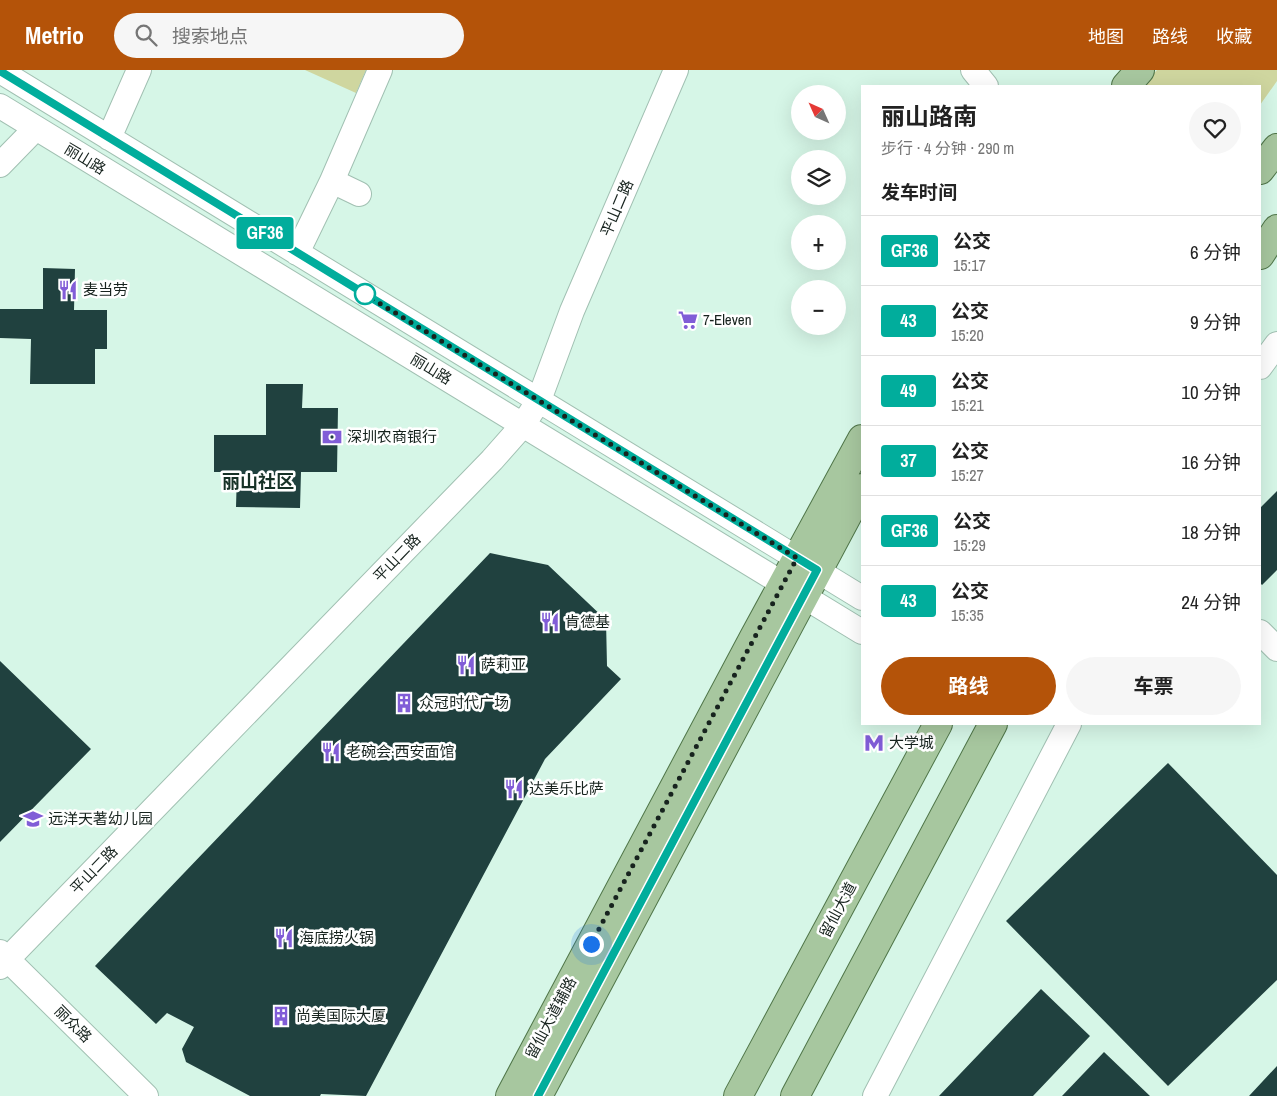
<!DOCTYPE html>
<html lang="zh">
<meta charset="utf-8">
<style>
:root{--surface:#fff;--page:#f6f6f6;--text:#222;--muted:#767676;--line:#e0e0e0;--accent:#b45309}
body{margin:0;font-family:"Archivo Narrow","Noto Sans SC",sans-serif;background:var(--page);color:var(--text);height:100vh;display:flex;flex-direction:column;font-size:19px;white-space:nowrap}
*{box-sizing:border-box;margin:0}
p{font-size:16px;color:var(--muted)}
.icon{flex:none;width:28px;height:28px;fill:none;stroke:currentColor;stroke-width:2;stroke-linecap:round;stroke-linejoin:round}
.map{position:relative;flex:1;overflow:hidden}
.drawer{position:absolute;left:861px;top:15px;width:400px;height:640px;display:flex;flex-direction:column;background:var(--surface);border-radius:0px;box-shadow:0 5px 20px #0002}
.drawer>*{flex:none}
.badge{padding:0 10px;border-radius:4px;font-size:18px;line-height:32px}
.needle{width:32px;rotate:315deg}
.buttons{position:absolute;left:791px;top:15px;display:grid;gap:10px}
.buttons a{display:grid;place-items:center;width:55px;height:55px;border-radius:50%;background:var(--surface);box-shadow:0 5px 20px #0002;font-size:25px}
.you{position:absolute;width:25px;height:25px;margin:-12px;border:4px solid #fff;border-radius:50%;background:#1a73e8;box-shadow:0 0 0 8px #1a73e833}
.map>.badge{position:absolute;translate:-50% -50%;box-shadow:0 0 0 2px #fff}
h2{padding:0 20px;font-size:19px;line-height:45px}
.round{display:grid;place-items:center;flex:none;width:52px;height:52px;border-radius:26px;background:var(--page)}
.summary{display:flex;align-items:center;justify-content:space-between;height:85px;padding:0 20px}
h1{font-size:24px;font-weight:700;line-height:38px}
.button{display:flex;gap:10px;margin-top:auto;padding:10px 20px}
.button a{flex:1;height:58px;border-radius:30px;background:var(--accent);color:#fff;font-size:20px;font-weight:700;line-height:58px;text-align:center}
.button a+a{background:var(--page);color:var(--text)}
ul{padding:0;list-style:none}
li{display:flex;align-items:center;gap:15px;height:70px;padding:0 20px;border-top:1px solid var(--line)}
li div{flex:1}
li b{display:block;font-size:19px}
li em{font-style:normal}
li .badge{min-width:55px;font-weight:700;text-align:center}
header{display:flex;align-items:center;gap:30px;box-sizing:border-box;height:70px;padding:0 25px;background:var(--accent);color:#fff}
header strong{font-size:24px}
nav{display:flex;gap:28px;margin-inline-start:auto;font-size:18px}
.search{width:350px;height:45px;background:var(--page);display:flex;align-items:center;gap:12px;box-sizing:border-box;padding:0 18px;border-radius:28px;color:var(--muted);font-size:19px}
.map>svg:first-child{display:block}
.green{fill:#cfd69f}
.building{fill:#20413f}
.lines{fill:none;stroke-linecap:round;stroke-linejoin:round}
.minor-casing{stroke:#a1c0b2;stroke-width:26}
.major-casing{stroke:#4f7548;stroke-width:30}
.minor{stroke:#fff;stroke-width:24}
.major{stroke:#a7c79f;stroke-width:28}
.line-casing{stroke:#fff;stroke-width:11}
.line{stroke:#01ad9c;stroke-width:8}
.walk{stroke:#17231e;stroke-width:5;stroke-dasharray:0 9}
.stop-dot{fill:#fff;stroke:#01ad9c;stroke-width:2.5}
.labels{text-anchor:middle;stroke-width:5;stroke-linejoin:round;paint-order:stroke}
.street-label{font-size:15px;fill:#17231e;stroke:#fff}
.poi-label{font-size:15px;fill:#17231e;stroke:#fff;text-anchor:start}
.quarter-label{font-size:18px;font-weight:bold;fill:#163126;stroke:#fff}
</style>
<header>
<strong>Metrio</strong>
<div class="search"><svg class="icon" aria-label="search" viewBox="0 0 24 24"><circle cx="10" cy="10" r="6"/><path d="M15 15l6 6"/></svg>搜索地点</div>
<nav><a>地图</a><a>路线</a><a>收藏</a></nav>
</header>
<div class="map">
<svg width="1277" height="1026" viewBox="0 0 1277 1026">
<rect width="100%" height="100%" fill="#d6f6e7"/>
<!-- green -->
<path class="green" d="M305 0H366L356 23Z
M1157 0H1277V11L1260 35V16H1142Z"/>
<!-- building -->
<path class="building" d="M43 198 75 199 74 240H107V279H95V314H30L31 269 0 268V239H43Z
M266 314H303L302 338H338L337 402H301L300 438 236 437 237 402H214V365H266Z
M1277 421V500L1262 515 1260 513V438Z
M490 483 548 495 606 550 607 596 621 609 545 689 366 1026 321 1024 320 1026H250L186 992 182 979 194 957 167 943 156 954 95 896Z
M0 591 91 679 0 772Z
M1168 693 1277 805V910L1168 1016 1006 851Z
M1041 919 1090 966 1033 1026H939Z
M1104 982 1150 1026H1062Z
M1277 996V1026H1249Z"/>
<g class="lines">
<defs>
<path id="minor" d="M973 0 986 16
M0 1 862 528
M0 36 862 562
M109 68 139 0
M0 95 36 58
M332 111 359 124
M297 183 332 111 380 0
M1260 297 1277 274
M1260 562 1277 579
M0 882 146 1026
M0 897 492 390 523 355 539 330 572 241 676 0
M875 1026 1069 654"/>
<path id="major" d="M1126 16 1140 0
M1260 100 1277 78
M1260 185 1277 159
M510 1026 754 567 862 369
M538 1026 862 418
M738 1026 938 654
M795 1026 993 654"/>
</defs>
<!-- minor casing -->
<use href="#minor" class="minor-casing"/>
<!-- major casing -->
<use href="#major" class="major-casing"/>
<!-- minor -->
<use href="#minor" class="minor"/>
<!-- major -->
<use href="#major" class="major"/>
</g>
<g class="lines">
<defs>
<path id="line" d="M0 1 817 500 538 1026"/>
</defs>
<!-- line casing -->
<use href="#line" class="line-casing"/>
<!-- line -->
<use href="#line" class="line"/>
<!-- walk -->
<path class="walk" d="M365 224 361 222 797 488 591 874"/>
</g>
<!-- icons -->
<defs>
<symbol id="restaurant-bare" viewBox="-9 -9 18 18"><path d="M-5-6h1v4h1v-4h1v4h1v-4h1v5L-1.5 .5V6h-2V.5L-5-1ZM5-6V6H3V1.5H1.5Q1.5-4 5-6Z" fill="#815dd7" stroke="#fff" stroke-width="2.5" paint-order="stroke"/></symbol>
<symbol id="supermarket-bare" viewBox="-9 -9 18 18"><path d="M-6-5.5h2.5l.6 2H6L4.5 2H-2.5L-4.4-4H-6ZM-1.5 3.2a1.3 1.3 0 1 0 .1 0ZM3 3.2a1.3 1.3 0 1 0 .1 0Z" fill="#815dd7" stroke="#fff" stroke-width="2.5" paint-order="stroke"/></symbol>
<symbol id="bank-bare" viewBox="-9 -9 18 18"><path d="M-6-4H6V4H-6ZM0-2.3a2.3 2.3 0 1 0 0 4.6a2.3 2.3 0 1 0 0-4.6Z" fill="#815dd7" stroke="#fff" stroke-width="2.5" paint-order="stroke"/></symbol>
<symbol id="building-bare" viewBox="-9 -9 18 18"><path d="M-4-6H4V6H1V3H-1V6H-4ZM-2.5-4.3h1.7v1.8h-1.7ZM.8-4.3h1.7v1.8H.8ZM-2.5-1h1.7V.8h-1.7ZM.8-1h1.7V.8H.8Z" fill="#815dd7" stroke="#fff" stroke-width="2.5" paint-order="stroke"/></symbol>
<symbol id="metro-bare" viewBox="-9 -9 18 18"><path d="M-5.5 5V-5H-3L0 0L3-5H5.5V5H3V-.5L0 4L-3-.5V5Z" fill="#815dd7" stroke="#fff" stroke-width="2.5" paint-order="stroke"/></symbol>
<symbol id="school-bare" viewBox="-9 -9 18 18"><path d="M0-5L7-2L0 1L-7-2ZM-4 1L0 2.5L4 1V4Q0 6-4 4Z" fill="#815dd7" stroke="#fff" stroke-width="2.5" paint-order="stroke"/></symbol>
</defs>
<g fill-rule="evenodd">
<use href="#restaurant-bare" x="54" y="206" width="28" height="28"/>
<use href="#supermarket-bare" x="674" y="236" width="28" height="28"/>
<use href="#bank-bare" x="318" y="353" width="28" height="28"/>
<use href="#restaurant-bare" x="536" y="538" width="28" height="28"/>
<use href="#restaurant-bare" x="452" y="581" width="28" height="28"/>
<use href="#building-bare" x="390" y="619" width="28" height="28"/>
<use href="#metro-bare" x="860" y="659" width="28" height="28"/>
<use href="#restaurant-bare" x="317" y="668" width="28" height="28"/>
<use href="#restaurant-bare" x="500" y="705" width="28" height="28"/>
<use href="#school-bare" x="19" y="735" width="28" height="28"/>
<use href="#restaurant-bare" x="270" y="854" width="28" height="28"/>
<use href="#building-bare" x="267" y="932" width="28" height="28"/>
</g>
<!-- markers -->
<circle class="stop-dot" cx="365" cy="224" r="10"/>
<g class="labels">
<!-- street labels -->
<g class="street-label">
<text transform="translate(85 89) rotate(31)" y="5">丽山路</text>
<text transform="translate(617 138) rotate(-67)" y="5">平山二路</text>
<text transform="translate(431 299) rotate(31)" y="5">丽山路</text>
<text transform="translate(397 488) rotate(-46)" y="5">平山二路</text>
<text transform="translate(94 800) rotate(-46)" y="5">平山二路</text>
<text transform="translate(838 840) rotate(-62)" y="5">留仙大道</text>
<text transform="translate(551 948) rotate(-62)" y="5">留仙大道辅路</text>
<text transform="translate(73 954) rotate(45)" y="5">丽众路</text>
</g>
<!-- poi labels -->
<g class="poi-label">
<text x="83" y="225">麦当劳</text>
<text x="703" y="255">7-Eleven</text>
<text x="347" y="372">深圳农商银行</text>
<text x="565" y="557">肯德基</text>
<text x="481" y="600">萨莉亚</text>
<text x="419" y="638">众冠时代广场</text>
<text x="889" y="678">大学城</text>
<text x="346" y="687">老碗会·西安面馆</text>
<text x="529" y="724">达美乐比萨</text>
<text x="48" y="754">远洋天著幼儿园</text>
<text x="299" y="873">海底捞火锅</text>
<text x="296" y="951">尚美国际大厦</text>
</g>
<!-- quarter labels -->
<g class="quarter-label">
<text x="258" y="418">丽山社区</text>
</g>
</g>
</svg>
<div class="buttons">
<a><svg class="needle" viewBox="-14 -14 28 28"><path d="M0-13l5 13h-10z" fill="#e53935"/><path d="M0 13l5-13h-10z" fill="#767676"/></svg></a>
<a><svg class="icon" aria-label="layers" viewBox="0 0 24 24"><path d="M12 4l9 5-9 5-9-5zM3 14l9 5 9-5"/></svg></a>
<a>+</a>
<a>−</a>
</div>
<div class="you" style="left:591px;top:874px"></div>
<b class="badge" style="left:265px;top:163px;background:#01ad9c;color:#fff">GF36</b>
<section class="drawer">
<div class="summary"><div><h1>丽山路南</h1><p>步行 · 4 分钟 · 290 m</p></div><a class="round"><svg class="icon" aria-label="heart" viewBox="0 0 24 24"><path d="M12 20l-8-8c-3-5 5-10 8-4 3-6 11-1 8 4z"/></svg></a></div>
<h2>发车时间</h2>
<ul>
<li><span class="badge" style="background:#01ad9c;color:#fff">GF36</span><div><b>公交</b><p>15:17</p></div><em>6 分钟</em></li>
<li><span class="badge" style="background:#01ad9c;color:#fff">43</span><div><b>公交</b><p>15:20</p></div><em>9 分钟</em></li>
<li><span class="badge" style="background:#01ad9c;color:#fff">49</span><div><b>公交</b><p>15:21</p></div><em>10 分钟</em></li>
<li><span class="badge" style="background:#01ad9c;color:#fff">37</span><div><b>公交</b><p>15:27</p></div><em>16 分钟</em></li>
<li><span class="badge" style="background:#01ad9c;color:#fff">GF36</span><div><b>公交</b><p>15:29</p></div><em>18 分钟</em></li>
<li><span class="badge" style="background:#01ad9c;color:#fff">43</span><div><b>公交</b><p>15:35</p></div><em>24 分钟</em></li>
</ul>
<div class="button"><a>路线</a><a>车票</a></div>
</section>
</div>
